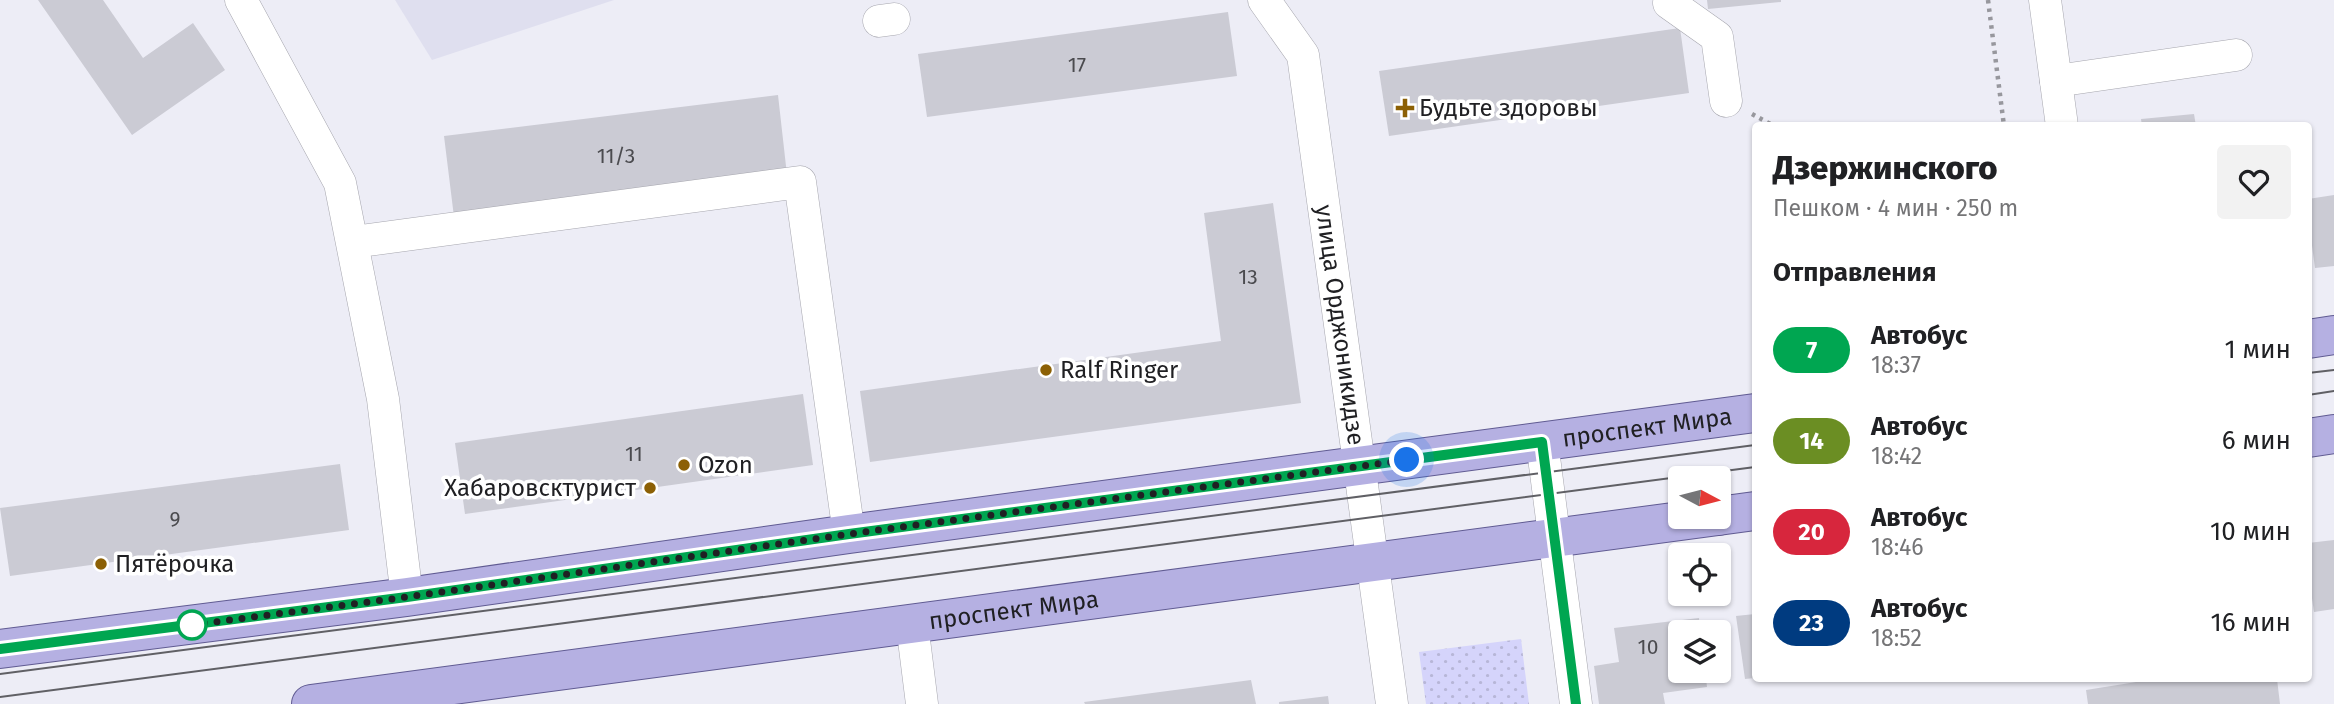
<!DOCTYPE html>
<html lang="ru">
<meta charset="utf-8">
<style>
:root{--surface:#fff;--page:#f2f2f2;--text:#202124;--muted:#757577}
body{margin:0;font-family:"Fira Sans",sans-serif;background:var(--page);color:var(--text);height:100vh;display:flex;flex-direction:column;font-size:26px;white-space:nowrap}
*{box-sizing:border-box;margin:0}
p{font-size:23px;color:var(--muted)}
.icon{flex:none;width:38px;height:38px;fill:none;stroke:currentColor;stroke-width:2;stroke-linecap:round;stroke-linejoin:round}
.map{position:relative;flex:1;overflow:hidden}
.side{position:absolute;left:1752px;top:122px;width:560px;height:560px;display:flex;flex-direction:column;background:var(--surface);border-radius:7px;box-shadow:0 2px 5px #0004}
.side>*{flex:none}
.badge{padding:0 14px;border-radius:23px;font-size:24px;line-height:46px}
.needle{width:46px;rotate:97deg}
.fabs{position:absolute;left:1668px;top:466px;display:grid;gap:14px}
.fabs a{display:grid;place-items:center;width:63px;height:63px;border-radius:7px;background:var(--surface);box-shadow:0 2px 5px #0004;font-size:35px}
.you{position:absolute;width:35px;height:35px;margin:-18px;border:5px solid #fff;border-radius:50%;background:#1a73e8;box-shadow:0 0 0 10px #1a73e833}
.map>.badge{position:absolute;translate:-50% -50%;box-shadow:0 0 0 4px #fff}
h2{padding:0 21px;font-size:26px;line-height:63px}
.round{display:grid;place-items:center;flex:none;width:74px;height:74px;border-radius:7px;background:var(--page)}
.overview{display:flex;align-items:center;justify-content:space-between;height:119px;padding:0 21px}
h1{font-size:33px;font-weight:800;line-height:52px}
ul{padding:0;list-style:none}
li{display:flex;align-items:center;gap:21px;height:91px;padding:0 21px}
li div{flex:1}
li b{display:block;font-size:26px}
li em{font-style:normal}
li .badge{min-width:77px;font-weight:700;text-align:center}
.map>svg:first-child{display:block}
.built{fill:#dfdfef}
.grass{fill:url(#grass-dots)}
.building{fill:#cbcbd4}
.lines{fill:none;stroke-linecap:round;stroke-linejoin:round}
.minor-casing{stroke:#a6a6ae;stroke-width:33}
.major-casing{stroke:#605b92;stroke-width:40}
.path{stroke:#97979d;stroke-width:4.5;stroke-dasharray:3.5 5;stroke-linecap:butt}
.minor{stroke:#fff;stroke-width:32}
.major{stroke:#b5b0e2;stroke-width:38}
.tram{stroke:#606065;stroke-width:2}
.line-casing{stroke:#fff;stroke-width:16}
.line{stroke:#00a651;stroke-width:10}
.walk{stroke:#202023;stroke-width:7;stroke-dasharray:0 12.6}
.poi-dot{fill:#8c6005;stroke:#fff;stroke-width:2.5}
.stop-dot{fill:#fff;stroke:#00a651;stroke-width:3.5}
.labels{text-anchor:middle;stroke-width:7;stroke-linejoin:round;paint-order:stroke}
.number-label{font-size:21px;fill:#4b4b4f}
.poi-label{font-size:24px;fill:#202023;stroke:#fff;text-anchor:start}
.street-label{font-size:24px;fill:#202023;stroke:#fff}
</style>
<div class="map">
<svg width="2334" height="704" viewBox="0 0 2334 704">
<defs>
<pattern id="grass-dots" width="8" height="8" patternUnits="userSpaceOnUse" patternTransform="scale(1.75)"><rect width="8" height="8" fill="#d5d4fb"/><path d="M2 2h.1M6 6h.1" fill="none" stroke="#b7b6d7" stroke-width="1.8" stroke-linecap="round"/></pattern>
</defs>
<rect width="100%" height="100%" fill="#ededf6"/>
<!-- built -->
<path class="built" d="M395 0H614L432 60Z"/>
<!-- grass -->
<path class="grass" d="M1521 639 1529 704H1426L1419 652Z"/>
<!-- building -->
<path class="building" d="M38 0H103L143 58 193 23 225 70 132 135Z
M1707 0H1781V2L1708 9Z
M1228 12 1237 76 927 117 918 54Z
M1680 28 1689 93 1389 136 1379 71Z
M778 95 787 175 454 217 444 136Z
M2194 114 2196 126H2142L2141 119Z
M2334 195V266L2315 268 2308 216V199Z
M1273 203 1301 403 870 462 860 391 1221 341 1204 213Z
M803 394 813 465 465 514 455 443Z
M340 464 349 530 10 576 0 508Z
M2334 540V609L2314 612 2308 571V543Z
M1755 614V678L1745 679 1736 616Z
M1699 618 1700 632H1680V670H1705L1707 687 1663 693 1665 704H1599L1594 666 1619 662 1614 628Z
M2155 679H2277L2280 704H2088L2086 690Z
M1251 680 1256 704H1085L1084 702Z
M1328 696 1329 704H1279V702Z"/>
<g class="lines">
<defs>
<g id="minor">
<path d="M241 0 340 183 383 399 407 597"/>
<path id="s1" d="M1264 0 1303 55 1392 704"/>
<path d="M2045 0 2062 126"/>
<path d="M1669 3 1717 37 1726 101"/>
<path d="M879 21 894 19"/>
<path d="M2056 81 2236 55"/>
<path d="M353 242 800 182 849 534"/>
<path d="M1542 442 1576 704"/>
<path d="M912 624 922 704"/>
</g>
<g id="major">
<path d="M2308 339 2334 335"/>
<path d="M2308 438 2334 434"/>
<path d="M1718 516 1755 511"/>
<path id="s2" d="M0 649 407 597 849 534 1755 413"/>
<path id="s3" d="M311 704 1718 516"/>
</g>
</defs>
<!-- minor casing -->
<use href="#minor" class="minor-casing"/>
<!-- major casing -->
<use href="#major" class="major-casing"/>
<!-- path -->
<path class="path" d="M1988 0 2004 126
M1752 114 1774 126"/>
<!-- minor -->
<use href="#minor" class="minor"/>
<!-- major -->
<use href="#major" class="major"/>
<!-- tram -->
<path class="tram" d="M2308 373 2334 370
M2308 395 2334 391
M0 674 1755 445
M0 697 1755 467"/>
</g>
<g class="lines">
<defs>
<path id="line" d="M0 649 407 597 849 534 1542 442 1576 704"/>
</defs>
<!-- line casing -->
<use href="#line" class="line-casing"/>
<!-- line -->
<use href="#line" class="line"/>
<!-- walk -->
<path class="walk" d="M192 625 407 597 849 534 1407 460"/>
</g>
<!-- markers -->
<g class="poi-dot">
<path d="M1401.5 97.5h7v7h7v7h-7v7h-7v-7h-7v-7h7z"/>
<circle cx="1046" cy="370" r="7"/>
<circle cx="684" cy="465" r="7"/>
<circle cx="650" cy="488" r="7"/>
<circle cx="101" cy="564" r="7"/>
</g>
<circle class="stop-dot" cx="192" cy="625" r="14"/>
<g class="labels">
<!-- number labels -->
<g class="number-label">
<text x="1077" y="72">17</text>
<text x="616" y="163">11/3</text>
<text x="1248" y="284">13</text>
<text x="634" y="461">11</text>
<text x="175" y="526">9</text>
<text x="1648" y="654">10</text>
</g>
<!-- poi labels -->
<g class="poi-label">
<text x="1419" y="116">Будьте здоровы</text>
<text x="1060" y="378">Ralf Ringer</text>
<text x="698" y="473">Ozon</text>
<text x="636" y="496" text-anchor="end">Хабаровсктурист</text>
<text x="115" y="572">Пятёрочка</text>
</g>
<!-- street labels -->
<g class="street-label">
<text dy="8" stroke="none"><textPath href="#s1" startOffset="340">улица Орджоникидзе</textPath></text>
<text dy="8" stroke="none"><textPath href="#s2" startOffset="1662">проспект Мира</textPath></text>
<text dy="8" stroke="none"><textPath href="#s3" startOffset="709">проспект Мира</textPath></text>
</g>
</g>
</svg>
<div class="fabs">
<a><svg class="needle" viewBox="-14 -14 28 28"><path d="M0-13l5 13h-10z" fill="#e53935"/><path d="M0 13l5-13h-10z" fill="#757577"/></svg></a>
<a><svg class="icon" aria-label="locate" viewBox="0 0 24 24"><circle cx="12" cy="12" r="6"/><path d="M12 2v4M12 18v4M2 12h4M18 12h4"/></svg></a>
<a><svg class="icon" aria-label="layers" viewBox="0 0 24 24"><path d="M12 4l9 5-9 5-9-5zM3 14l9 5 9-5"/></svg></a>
</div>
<div class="you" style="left:1407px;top:460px"></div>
<section class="side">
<div class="overview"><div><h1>Дзержинского</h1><p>Пешком · 4 мин · 250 m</p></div><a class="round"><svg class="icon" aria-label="heart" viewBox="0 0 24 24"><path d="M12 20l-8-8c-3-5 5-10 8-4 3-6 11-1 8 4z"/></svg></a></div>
<h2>Отправления</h2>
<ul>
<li><span class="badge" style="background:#00a651;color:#fff">7</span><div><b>Автобус</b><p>18:37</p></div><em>1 мин</em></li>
<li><span class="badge" style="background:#6b8e23;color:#fff">14</span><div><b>Автобус</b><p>18:42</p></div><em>6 мин</em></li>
<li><span class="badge" style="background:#d7263d;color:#fff">20</span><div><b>Автобус</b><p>18:46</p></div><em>10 мин</em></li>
<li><span class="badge" style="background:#003b80;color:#fff">23</span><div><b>Автобус</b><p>18:52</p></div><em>16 мин</em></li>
</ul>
</section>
</div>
